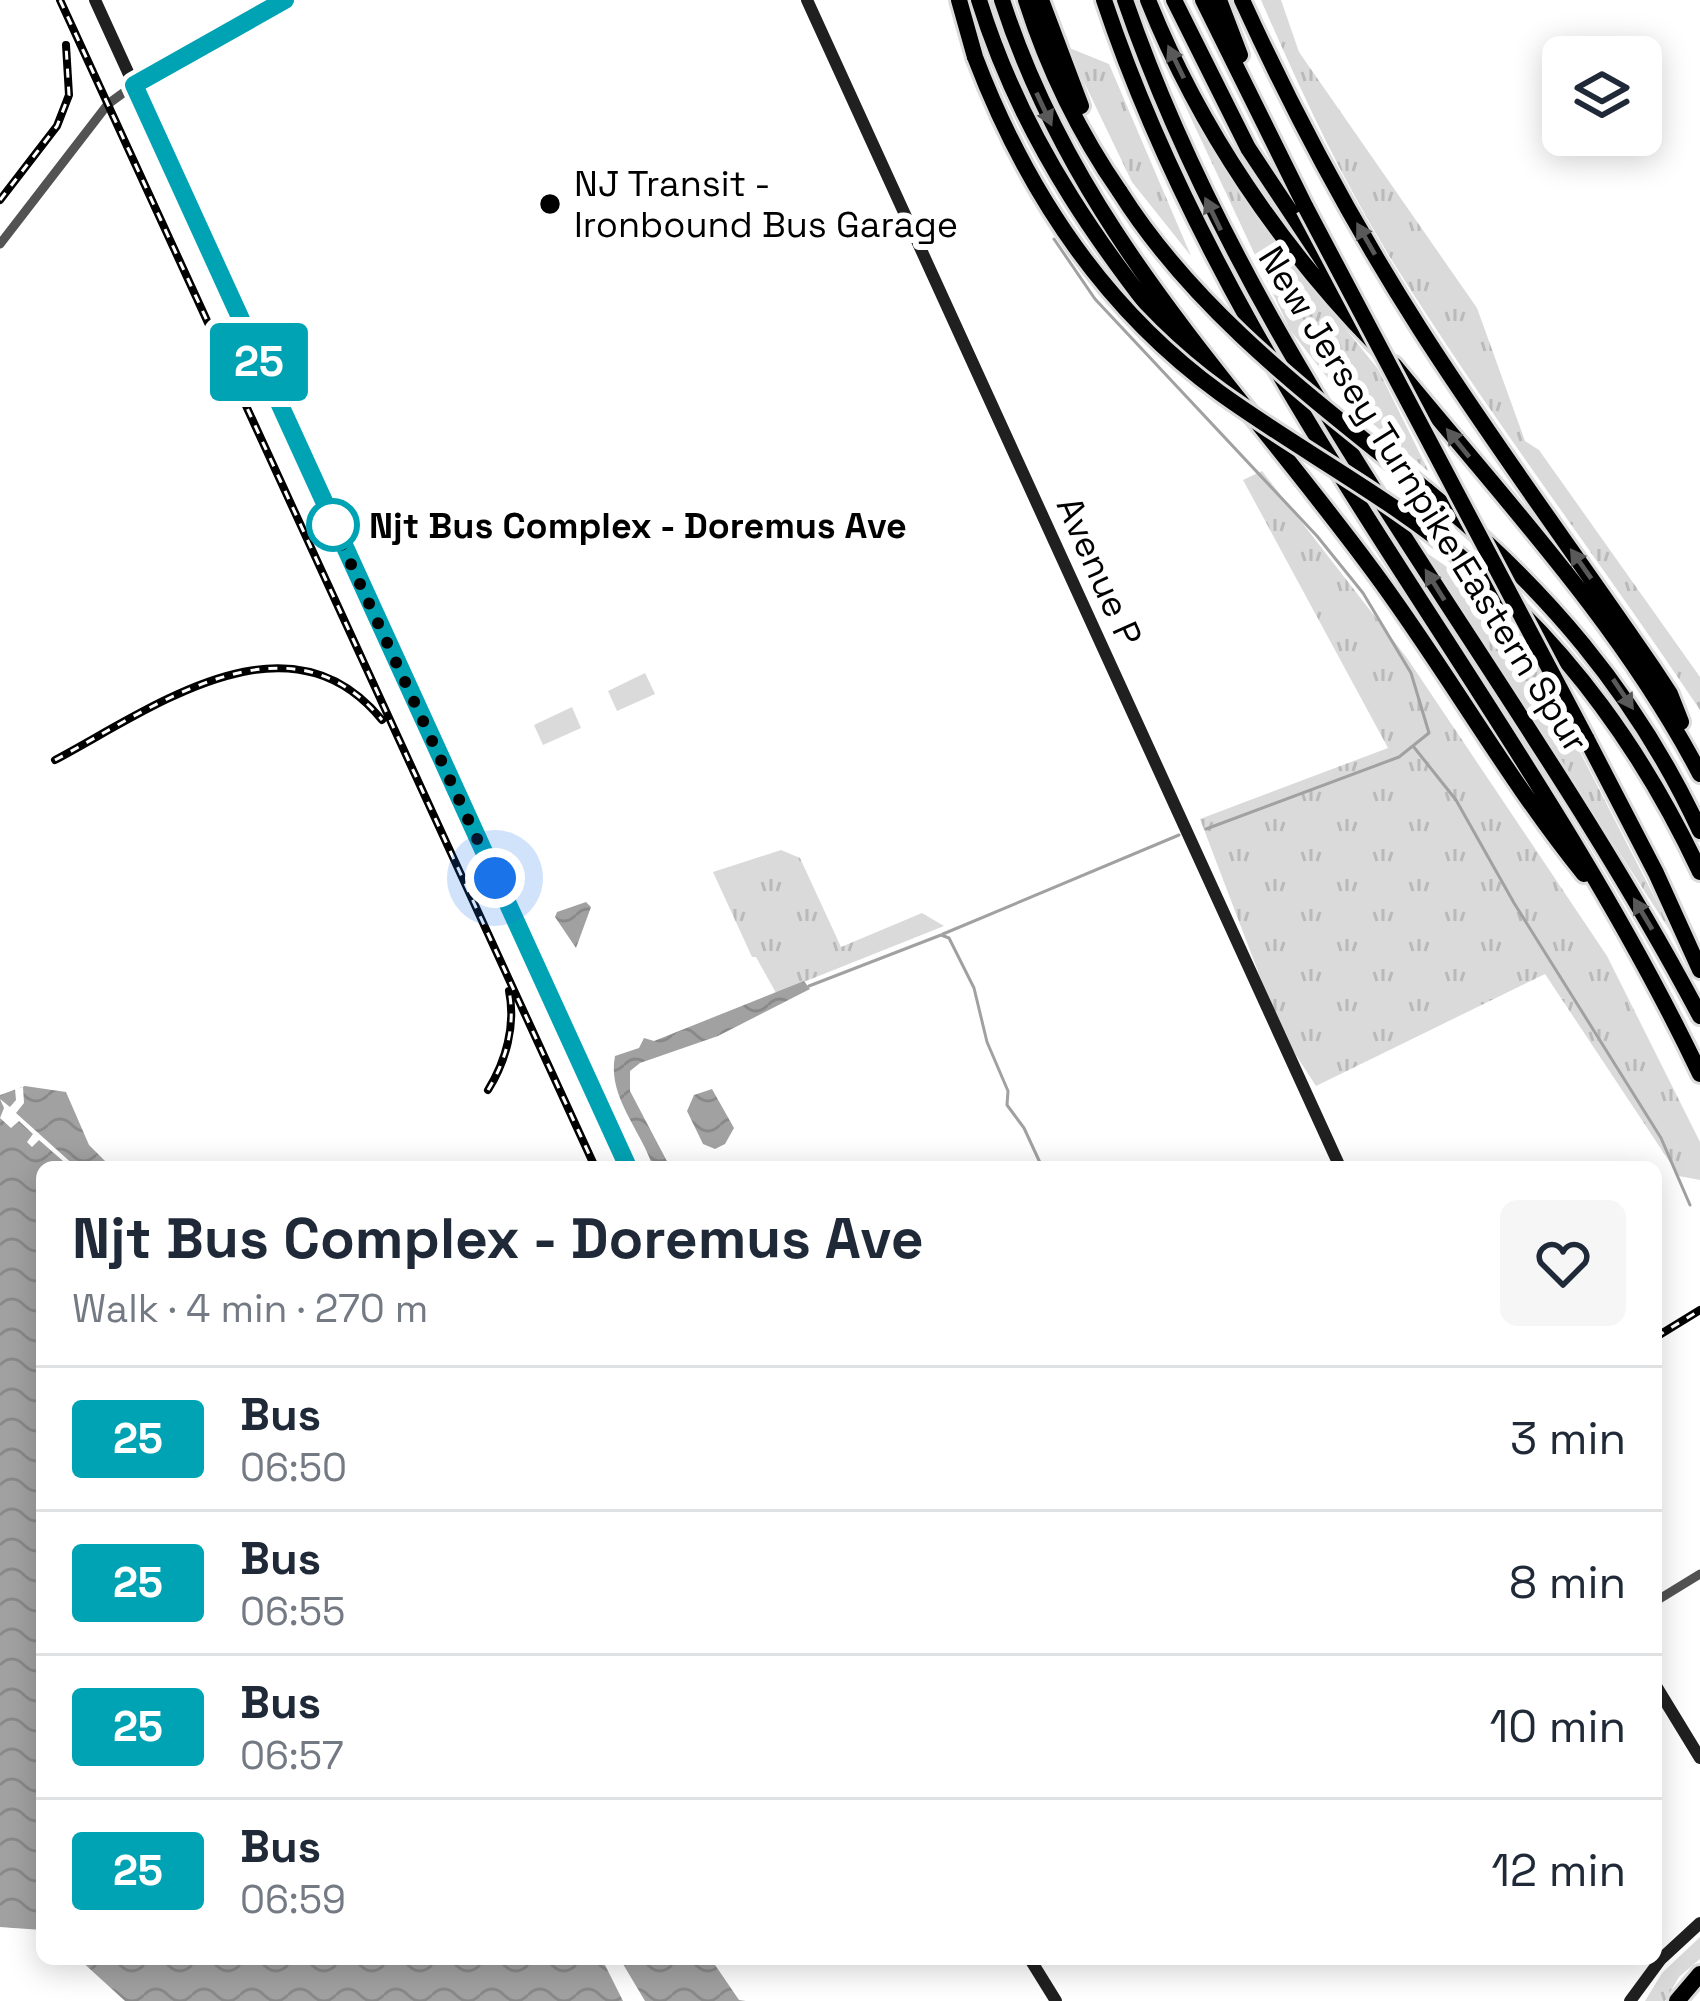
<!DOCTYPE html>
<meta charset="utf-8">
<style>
:root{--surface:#fff;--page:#f6f6f7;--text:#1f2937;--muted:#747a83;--line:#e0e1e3}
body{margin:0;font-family:"Space Grotesk",sans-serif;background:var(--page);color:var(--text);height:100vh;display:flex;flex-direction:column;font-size:45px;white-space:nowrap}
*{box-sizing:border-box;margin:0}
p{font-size:39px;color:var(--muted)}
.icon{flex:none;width:66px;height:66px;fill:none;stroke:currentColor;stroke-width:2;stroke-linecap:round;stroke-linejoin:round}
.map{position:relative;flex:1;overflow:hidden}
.details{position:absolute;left:36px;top:1161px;width:1626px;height:804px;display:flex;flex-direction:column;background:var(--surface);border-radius:18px;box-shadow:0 6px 30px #0003}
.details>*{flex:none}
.badge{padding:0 24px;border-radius:9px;font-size:42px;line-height:78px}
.fabs{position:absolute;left:1542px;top:36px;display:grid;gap:24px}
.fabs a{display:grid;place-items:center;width:120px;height:120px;border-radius:18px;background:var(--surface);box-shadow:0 6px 30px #0003;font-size:60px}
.you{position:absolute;width:60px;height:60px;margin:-30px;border:9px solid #fff;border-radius:50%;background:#1a73e8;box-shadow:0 0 0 18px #1a73e833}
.map>.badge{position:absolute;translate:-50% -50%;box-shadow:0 0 0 6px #fff}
.round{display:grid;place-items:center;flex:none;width:126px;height:126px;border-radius:18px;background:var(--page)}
.overview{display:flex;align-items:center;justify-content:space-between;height:204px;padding:0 36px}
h1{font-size:57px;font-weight:600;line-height:90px}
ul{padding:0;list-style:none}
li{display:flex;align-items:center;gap:36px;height:144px;padding:0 36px;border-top:3px solid var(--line)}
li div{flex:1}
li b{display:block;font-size:45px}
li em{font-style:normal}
li .badge{min-width:132px;font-weight:700;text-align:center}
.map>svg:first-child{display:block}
.grass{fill:url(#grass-tufts)}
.pitch{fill:#dadada}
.water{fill:url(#water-waves)}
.pier{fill:#fff}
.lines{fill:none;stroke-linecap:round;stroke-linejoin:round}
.stream{stroke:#a1a1a1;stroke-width:3}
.highway-casing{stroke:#dbdbdb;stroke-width:22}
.street{stroke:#535353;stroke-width:9}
.secondary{stroke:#202020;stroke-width:12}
.highway{stroke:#000;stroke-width:16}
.rail-casing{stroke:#000;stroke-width:8}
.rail{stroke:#fff;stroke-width:3;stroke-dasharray:9;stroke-linecap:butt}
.highway-bridge-casing{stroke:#dbdbdb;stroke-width:22;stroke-linecap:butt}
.highway-bridge{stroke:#000;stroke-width:16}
.oneway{fill:#595959}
.line-casing{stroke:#fff;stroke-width:27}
.line{stroke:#00a3b4;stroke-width:18}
.walk{stroke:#000;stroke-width:12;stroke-dasharray:0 21.6}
.poi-dot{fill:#000;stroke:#fff;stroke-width:4.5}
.stop-dot{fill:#fff;stroke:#00a3b4;stroke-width:6}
.labels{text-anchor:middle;stroke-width:12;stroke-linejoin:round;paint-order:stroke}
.poi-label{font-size:36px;fill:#000;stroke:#fff;text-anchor:start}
.street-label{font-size:36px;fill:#000;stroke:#fff}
.stop-label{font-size:36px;font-weight:bold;fill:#000;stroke:#fff;text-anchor:start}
</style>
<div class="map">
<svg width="1700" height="2001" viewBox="0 0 1700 2001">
<defs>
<pattern id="grass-tufts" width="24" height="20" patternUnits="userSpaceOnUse" patternTransform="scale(3)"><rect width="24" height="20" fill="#dadada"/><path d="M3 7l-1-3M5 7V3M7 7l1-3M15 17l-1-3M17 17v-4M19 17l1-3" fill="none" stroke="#b9b9b9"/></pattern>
<pattern id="water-waves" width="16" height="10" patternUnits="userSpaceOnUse" patternTransform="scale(3)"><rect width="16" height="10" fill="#a1a1a1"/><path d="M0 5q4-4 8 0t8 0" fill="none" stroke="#898989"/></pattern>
</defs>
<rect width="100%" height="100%" fill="#fff"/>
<!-- grass -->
<path class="grass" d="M1261 0H1281L1299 52 1477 308 1525 441 1539 450 1700 677V710C1601 562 1493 421 1398 270 1344 185 1301 92 1261 0Z
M1067 47 1109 64 1191 256 1132 182Z
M1183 101 1262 225 1378 369 1429 472 1344 399 1290 330Z
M1262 471 1407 658 1607 956 1700 1142V1180L1679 1176 1545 974 1316 1086 1281 1032 1200 819 1388 748 1243 480Z
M1424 551 1506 608 1678 943Z
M781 850 800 858 841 947 922 913 944 926 776 993 756 957H752L713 872Z
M1700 1937V1959L1679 1977 1665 2001H1645L1662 1973Z"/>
<!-- pitch -->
<path class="pitch" d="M645 673 655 694 617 711 608 691Z
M572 707 581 728 543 745 534 725Z"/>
<!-- water -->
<path class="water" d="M586 902 591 907 576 948 555 917 557 912Z
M804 981 810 989 718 1036 640 1063 630 1071V1091L670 1167H653C641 1130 607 1096 615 1056L639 1048 644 1038 654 1041Z
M25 1086 66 1092 89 1145 111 1167H42V1930L0 1927V1095Z
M712 1089 734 1128 725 1144 715 1149 703 1144 687 1111 694 1095Z
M79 1959H711L739 2000 746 2001H125Z"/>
<!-- pier -->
<path class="pier" d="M23 1087 24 1103 16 1113 76 1167H58L63 1161 39 1140 32 1147 27 1142 33 1134 19 1121 11 1128 0 1118 4 1108 0 1099 10 1107 16 1100 15 1089Z
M602 1959H620L645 2001H623Z"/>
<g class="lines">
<!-- stream -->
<path class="stream" d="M1054 239 1095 299 1317 536 1363 593 1411 673 1429 733 1399 757 1206 829
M1413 746 1456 800 1514 903 1661 1138 1690 1205
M943 934 1179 835
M809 986 941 935 949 938 974 988 987 1042 1008 1091 1007 1105 1024 1128 1042 1167"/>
<defs>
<path id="highway" d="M959 0 975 57
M979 0C1023 143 1107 259 1201 372
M1002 0C1076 229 1232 380 1371 568 1445 667 1507 779 1584 874
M1026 0C1048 69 1079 133 1120 192
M1041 0 1081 106
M1104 0C1235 393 1523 703 1700 1074
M1125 0C1253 372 1518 672 1700 1016
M1148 0C1199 128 1281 248 1377 346
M1174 0 1248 148 1345 294
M1203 0 1306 208
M1219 0 1240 55
M1242 0C1294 114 1353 224 1420 329 1494 445 1576 555 1653 668L1670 694 1681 722
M1394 365C1501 496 1621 623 1700 774
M1426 490C1544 586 1636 693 1700 831
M1470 565C1571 651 1644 753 1700 872
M1586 738 1656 873 1700 970
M1677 2001 1700 1974"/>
</defs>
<!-- highway casing -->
<use href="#highway" class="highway-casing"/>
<!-- street -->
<path class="street" d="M0 244 108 104 134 85
M1656 1601 1700 1574"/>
<!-- secondary -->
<path class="secondary" d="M95 0 628 1167
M807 0 1340 1167
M134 85 285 0
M1656 1686 1700 1758
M1030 1959 1056 2001
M1630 2001 1661 1959 1700 1923"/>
<!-- highway -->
<use href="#highway" class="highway"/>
<defs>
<path id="rail" d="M60 0 595 1167
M0 200 57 126 69 95 66 45
M55 760C153 708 289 606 382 720
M488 1090C506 1061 516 1025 509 991
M1656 1337 1700 1310"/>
</defs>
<!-- rail casing -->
<use href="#rail" class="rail-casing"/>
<!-- rail -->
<use href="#rail" class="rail"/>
<defs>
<path id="highway-bridge" d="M975 57C1026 191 1103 308 1220 393 1302 452 1393 499 1470 565
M1120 192C1197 314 1315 400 1426 490
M1306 208 1586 738"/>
</defs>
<!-- highway-bridge casing -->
<use href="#highway-bridge" class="highway-bridge-casing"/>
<!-- highway-bridge -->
<use href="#highway-bridge" class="highway-bridge"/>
</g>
<!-- one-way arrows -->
<defs><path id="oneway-solid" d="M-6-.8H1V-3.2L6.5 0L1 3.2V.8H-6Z" transform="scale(3)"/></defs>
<g class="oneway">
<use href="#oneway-solid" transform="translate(1176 62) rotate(-116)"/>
<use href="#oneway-solid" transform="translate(1044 109) rotate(65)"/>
<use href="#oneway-solid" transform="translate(1213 214) rotate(-116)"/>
<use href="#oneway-solid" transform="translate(1366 239) rotate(-120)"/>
<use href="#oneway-solid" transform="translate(1458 443) rotate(-129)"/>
<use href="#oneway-solid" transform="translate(1581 564) rotate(-125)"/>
<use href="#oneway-solid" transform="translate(1435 585) rotate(-122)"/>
<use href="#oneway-solid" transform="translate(1623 694) rotate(56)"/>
<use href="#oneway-solid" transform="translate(1643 914) rotate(-121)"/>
</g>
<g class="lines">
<defs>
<path id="line" d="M285 0 134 85 628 1167"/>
</defs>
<!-- line casing -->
<use href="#line" class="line-casing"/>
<!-- line -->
<use href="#line" class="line"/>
<!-- walk -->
<path class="walk" d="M333 525 495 878"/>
</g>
<!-- markers -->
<circle class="poi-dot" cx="550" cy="204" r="12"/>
<circle class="stop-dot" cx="333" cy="525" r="24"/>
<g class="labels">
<!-- poi labels -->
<g class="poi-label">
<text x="574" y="196">NJ Transit -<tspan x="574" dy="41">Ironbound Bus Garage</tspan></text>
</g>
<!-- street labels -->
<g class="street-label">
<text transform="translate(1424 499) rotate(58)" y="13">New Jersey Turnpike Eastern Spur</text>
<text transform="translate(1100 571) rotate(66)" y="13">Avenue P</text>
</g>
<!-- stop labels -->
<g class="stop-label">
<text x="369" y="538">Njt Bus Complex - Doremus Ave</text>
</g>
</g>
</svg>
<div class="fabs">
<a><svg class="icon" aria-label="layers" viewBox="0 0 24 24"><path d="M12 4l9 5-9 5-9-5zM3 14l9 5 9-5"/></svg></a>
</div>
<div class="you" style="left:495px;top:878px"></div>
<b class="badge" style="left:259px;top:362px;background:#00a3b4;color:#fff">25</b>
<section class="details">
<div class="overview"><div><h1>Njt Bus Complex - Doremus Ave</h1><p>Walk · 4 min · 270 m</p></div><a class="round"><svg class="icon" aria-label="heart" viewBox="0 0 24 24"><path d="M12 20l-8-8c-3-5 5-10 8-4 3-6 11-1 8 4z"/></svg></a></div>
<ul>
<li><span class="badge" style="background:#00a3b4;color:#fff">25</span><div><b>Bus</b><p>06:50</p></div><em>3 min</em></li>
<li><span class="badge" style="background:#00a3b4;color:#fff">25</span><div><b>Bus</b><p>06:55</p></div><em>8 min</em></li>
<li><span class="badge" style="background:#00a3b4;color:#fff">25</span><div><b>Bus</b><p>06:57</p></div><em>10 min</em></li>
<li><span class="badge" style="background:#00a3b4;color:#fff">25</span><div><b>Bus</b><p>06:59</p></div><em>12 min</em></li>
</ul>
</section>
</div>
